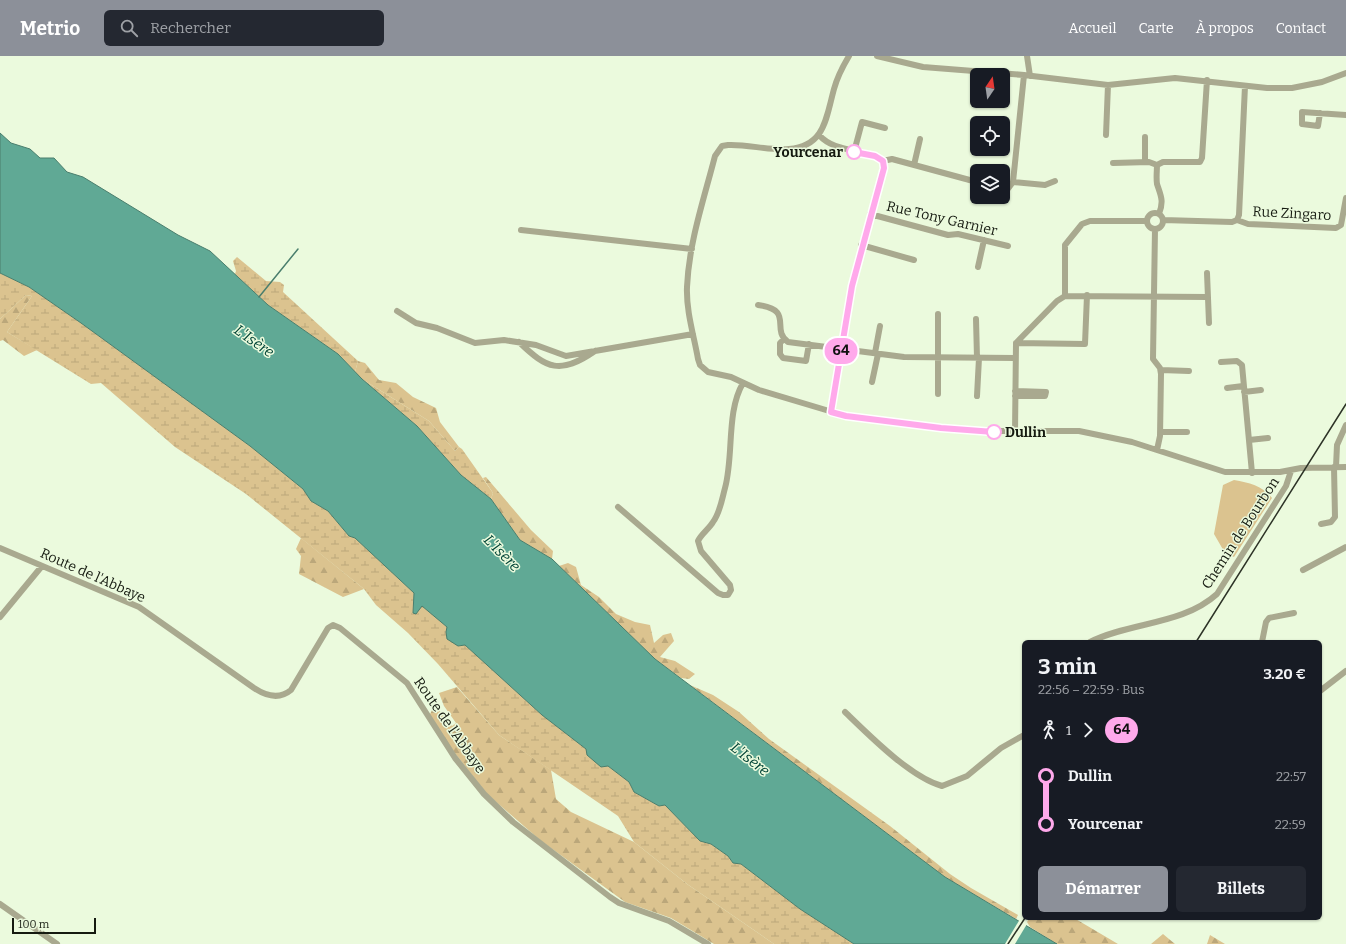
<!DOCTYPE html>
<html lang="fr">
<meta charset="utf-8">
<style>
:root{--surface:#171b24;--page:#242831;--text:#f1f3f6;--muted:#9ea1a6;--accent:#8c9099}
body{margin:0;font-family:Bitter,serif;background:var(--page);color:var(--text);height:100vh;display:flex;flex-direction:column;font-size:15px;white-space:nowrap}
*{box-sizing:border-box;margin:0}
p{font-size:13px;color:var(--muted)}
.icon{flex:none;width:22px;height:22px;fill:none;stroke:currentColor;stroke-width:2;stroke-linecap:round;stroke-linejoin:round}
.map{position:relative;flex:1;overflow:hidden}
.panel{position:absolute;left:1022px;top:584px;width:300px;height:280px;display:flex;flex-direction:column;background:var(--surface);border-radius:6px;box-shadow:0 1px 3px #0004}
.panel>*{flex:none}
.badge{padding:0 8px;border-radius:13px;font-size:14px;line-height:26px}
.needle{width:26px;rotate:13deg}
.controls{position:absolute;left:970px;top:12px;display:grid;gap:8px}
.controls a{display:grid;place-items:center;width:40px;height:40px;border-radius:6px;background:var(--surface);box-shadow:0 1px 3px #0004;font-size:20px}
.scale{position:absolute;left:12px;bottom:10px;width:84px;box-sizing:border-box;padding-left:4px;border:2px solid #151a10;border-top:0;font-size:11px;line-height:14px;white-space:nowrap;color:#151a10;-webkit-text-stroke:3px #ebfadd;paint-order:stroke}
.map>.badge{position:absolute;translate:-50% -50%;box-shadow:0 0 0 2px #fff}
.legs{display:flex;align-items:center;gap:6px;height:44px;padding:0 16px;font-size:13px}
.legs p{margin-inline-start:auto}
.head{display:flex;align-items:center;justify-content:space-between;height:68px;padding:0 16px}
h1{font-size:22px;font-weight:700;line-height:30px}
.cta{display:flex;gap:8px;margin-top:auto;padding:8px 16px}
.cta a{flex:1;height:46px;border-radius:6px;background:var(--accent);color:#fff;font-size:16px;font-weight:700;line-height:46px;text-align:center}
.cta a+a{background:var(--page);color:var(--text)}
ul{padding:0 16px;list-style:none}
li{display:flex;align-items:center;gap:14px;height:48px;font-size:15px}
li i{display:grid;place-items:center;width:6px;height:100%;margin:0 5px;background:currentColor}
li i::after{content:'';width:10px;height:10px;margin:-5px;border:3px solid;border-radius:50%;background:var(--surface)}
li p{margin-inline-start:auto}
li:first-child i{background:linear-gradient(#0000 50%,currentColor 0)}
li:last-child i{background:linear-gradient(currentColor 50%,#0000 0)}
header{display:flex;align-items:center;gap:24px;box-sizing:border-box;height:56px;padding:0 20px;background:var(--accent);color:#fff}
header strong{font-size:19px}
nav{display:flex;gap:22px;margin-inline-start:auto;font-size:14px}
.search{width:280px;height:36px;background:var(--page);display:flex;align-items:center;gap:10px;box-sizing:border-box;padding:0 14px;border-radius:6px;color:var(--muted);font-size:15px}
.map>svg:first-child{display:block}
.forest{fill:url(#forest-firs)}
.wetland{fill:url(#wetland-marsh)}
.park{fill:#dbc38f}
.water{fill:#60a995;stroke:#4a7e6d}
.pier{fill:#ebfadd}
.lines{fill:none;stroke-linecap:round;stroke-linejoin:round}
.stream{stroke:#4a7e6d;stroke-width:1.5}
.minor{stroke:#a9a98f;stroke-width:6}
.rail{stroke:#2d3327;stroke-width:1.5}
.line-1-casing{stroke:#fff;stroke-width:9}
.line-1{stroke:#ffa9eb;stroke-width:6}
.stop-1-dot{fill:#fff;stroke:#ffa9eb;stroke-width:2}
.labels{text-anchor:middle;stroke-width:3;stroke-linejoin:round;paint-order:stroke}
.stop-label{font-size:14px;font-weight:bold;fill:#151a10;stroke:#ebfadd;text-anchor:end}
.street-label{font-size:14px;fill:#151a10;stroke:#ebfadd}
.water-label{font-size:15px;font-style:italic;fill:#004436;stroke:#ebfadd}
</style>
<header>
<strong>Metrio</strong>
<div class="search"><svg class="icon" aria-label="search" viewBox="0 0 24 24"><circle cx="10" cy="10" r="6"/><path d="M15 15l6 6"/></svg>Rechercher</div>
<nav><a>Accueil</a><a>Carte</a><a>À propos</a><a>Contact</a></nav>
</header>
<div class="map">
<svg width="1346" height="888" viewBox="0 0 1346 888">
<defs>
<pattern id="forest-firs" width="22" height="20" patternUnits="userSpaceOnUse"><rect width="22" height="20" fill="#dbc38f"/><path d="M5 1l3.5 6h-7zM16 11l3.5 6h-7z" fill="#bba77a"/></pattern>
<pattern id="wetland-marsh" width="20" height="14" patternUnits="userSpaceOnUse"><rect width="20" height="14" fill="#dbc38f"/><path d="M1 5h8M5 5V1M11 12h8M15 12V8" fill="none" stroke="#bba77a"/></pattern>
</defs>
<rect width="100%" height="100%" fill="#ebfadd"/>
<!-- forest -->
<path class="forest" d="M26 239 32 240 7 276 37 294 24 300 3 284 0 285V263Z
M358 305 365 307 379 324 396 327 413 341 436 352 440 366 459 391 455 395 429 365 362 323 355 316Z
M486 421 531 474 553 495 552 503 520 484 491 443 493 437 483 422Z
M301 482 364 533 343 541 299 518 301 500 296 493Z
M568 507 576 511 581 529 599 541 616 558 635 566 650 569 654 587 663 579 671 577 674 585 660 601 675 605 695 618 689 623 681 622 655 603 559 510Z
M690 629 713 639 739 656 769 683 890 770 950 818 971 832 1018 859 1016 863 945 821Z
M457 631 499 679 551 714 556 743 571 756 634 786 687 828 774 888H714L671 862 625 846 540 784 487 738 432 668 429 660 432 654 438 653 452 670 456 667 444 650 439 637Z
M1030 862H1074L1118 888H1057L1030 871 1027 866Z
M1163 878 1175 888H1151Z
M1210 879 1225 888H1207Z"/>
<!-- wetland -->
<path class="wetland" d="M237 201 266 225 280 226 284 229 283 236 358 305 355 316 338 298 268 249 235 218 236 215 233 205Z
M0 217 29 231 81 267 250 390 303 433 311 445 328 455 349 480 355 482 414 537 413 557 421 549 447 571 458 590 465 589 542 659 629 726 634 736 659 750 665 749 700 785 711 788 728 800 733 807 741 808 800 853 854 888H774L687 828 634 786 618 760 499 679 438 608 408 577 376 549 364 533 246 438 175 391 101 327 91 328 7 276 32 240 26 239 0 263Z
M362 323 429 365 455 395 459 391 462 393 493 437 491 443 461 419 417 370Z"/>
<!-- park -->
<path class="park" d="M1234 424C1249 427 1262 429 1272 442L1234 501 1225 497 1214 478 1223 429Z"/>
<!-- water -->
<path class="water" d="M0 77 11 87 30 93 40 102H54L67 116 83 121 178 179 210 195 268 249 338 298 362 323 417 370 461 419 491 443 520 484 552 503 655 603 945 821 1057 888H854L800 853 741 808 733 807 728 800 711 788 700 785 665 749 659 750 634 736 629 726 608 710 601 711 587 699 586 693 542 659 465 589 458 590 447 583 446 576 447 571 422 550 416 558 413 557 414 537 355 482 349 480 328 455 311 445 303 433 250 390 81 267 29 231 0 217Z"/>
<!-- pier -->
<path class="pier" d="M1020 863 1027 868 1015 888H1005Z"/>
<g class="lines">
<!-- stream -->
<path class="stream" d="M259 241 298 193"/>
<!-- minor -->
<path class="minor" d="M849 0C843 10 837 22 834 33 826 62 825 90 789 93 769 95 748 88 728 89L722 90 715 100C704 143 689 186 687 231 686 255 694 280 698 303L700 309 708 316 731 321 759 334 846 360 941 372 986 375H1079L1132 386 1225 416H1280L1301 412 1346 411
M877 0 923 11 1024 19 1108 29 1175 22 1267 32H1292L1322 26 1346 17
M1027 0 1030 20
M1320 57 1318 70 1302 68V56L1346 59
M819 79C836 98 864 91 883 105
M1106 79 1108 29
M854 96 862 66 885 72
M883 105 892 103 977 126
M1145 106V81
M1113 107 1149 106 1157 109
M914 109 920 83
M1013 126 1045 129 1055 125
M1003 133 1007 134 1013 126 1024 19
M1147 165a8 8 0 1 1 16 0a8 8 0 1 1-16 0Z
M870 158 948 179 958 178 1008 190
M1159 158C1164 145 1161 140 1157 128 1156 122 1157 114 1157 109L1163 106H1200L1202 102 1207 24
M1163 164 1232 166 1237 164 1239 159 1245 30
M1237 164 1248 168 1336 172 1341 169 1346 142
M1155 173 1153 303 1160 312 1161 318 1160 380 1157 394
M521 174 692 193
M861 189 914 204
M978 211 984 184
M1207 217 1209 267
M1065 240V189L1082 168 1090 165H1147
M1065 240 1208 241
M758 249C795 254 770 273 788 286L904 301 1015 302
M397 255 416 267 437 272 475 287 504 284 536 289 566 300 693 278
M976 263 977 302
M784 283 780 287V298L783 302 806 305 809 288
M519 286C547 313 560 319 595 295
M1016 287 1085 288 1087 239
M875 297 880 270
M1221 306 1237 305 1242 309 1252 417
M1161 314 1189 315
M872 326 878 298
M1227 332 1243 330
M1015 335 1046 336 1045 340H1015
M1244 336 1261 334
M938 338V258
M977 340 979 302
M831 356 852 230 883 112V105
M1015 376 1016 287 1057 245 1065 240
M1160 376H1187
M1249 384 1268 382
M1336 411 1337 389 1346 369
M618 451 718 537 723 539H728L731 534 730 529 701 495 698 485C701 478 709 473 713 466 720 457 722 443 725 432 734 399 726 356 743 327
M1321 468 1331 466 1335 461 1334 411
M0 492 139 551 254 632C266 640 279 644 291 634L328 572 333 569 340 572 407 627 455 702 484 738 513 766 610 841 619 847 669 865 708 888
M1303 514 1346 491
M0 561 42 510
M1090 586C1130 566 1183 569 1217 538L1286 430 1291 415
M1262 586 1266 566 1269 562 1294 557
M1320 635 1346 615
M845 656C869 679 910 721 942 730L967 720 1001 692 1024 679
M0 848 57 888"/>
<!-- rail -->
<path class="rail" d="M1196 586 1346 348
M1008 888 1025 862"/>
</g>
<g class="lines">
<defs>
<path id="line-1" d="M854 96 875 100 883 105 884 112 852 230 831 356 846 360 941 372 994 376"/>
</defs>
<!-- line-1 casing -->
<use href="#line-1" class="line-1-casing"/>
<!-- line-1 -->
<use href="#line-1" class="line-1"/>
</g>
<!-- markers -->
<g class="stop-1-dot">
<circle cx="854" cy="96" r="7"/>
<circle cx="994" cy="376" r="7"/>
</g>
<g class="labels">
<!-- stop labels -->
<g class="stop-label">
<text x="843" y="101">Yourcenar</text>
<text x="1005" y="381" text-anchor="start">Dullin</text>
</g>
<!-- street labels -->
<g class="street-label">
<text transform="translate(1292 157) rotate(3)" y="5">Rue Zingaro</text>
<text transform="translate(942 162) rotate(13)" y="5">Rue Tony Garnier</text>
<text transform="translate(1240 477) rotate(-57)" y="5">Chemin de Bourbon</text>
<text transform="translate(93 519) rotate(24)" y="5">Route de l'Abbaye</text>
<text transform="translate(450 669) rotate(55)" y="5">Route de l'Abbaye</text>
</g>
<!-- water labels -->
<g class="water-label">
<text transform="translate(254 285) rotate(35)" y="5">L'Isère</text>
<text transform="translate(502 497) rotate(45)" y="5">L'Isère</text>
<text transform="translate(750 703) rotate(38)" y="5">L'Isère</text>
</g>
</g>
</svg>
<div class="controls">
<a><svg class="needle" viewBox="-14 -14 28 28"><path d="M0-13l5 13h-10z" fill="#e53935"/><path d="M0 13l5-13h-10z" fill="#9ea1a6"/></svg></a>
<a><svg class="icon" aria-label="locate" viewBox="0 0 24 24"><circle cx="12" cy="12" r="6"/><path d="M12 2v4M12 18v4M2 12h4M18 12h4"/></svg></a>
<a><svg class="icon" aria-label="layers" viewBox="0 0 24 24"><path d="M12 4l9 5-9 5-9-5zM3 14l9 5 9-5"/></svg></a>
</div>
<div class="scale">100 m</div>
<b class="badge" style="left:841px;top:295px;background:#ffa9eb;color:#111">64</b>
<section class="panel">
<div class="head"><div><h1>3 min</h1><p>22:56 – 22:59 · Bus</p></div><b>3.20 €</b></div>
<div class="legs"><svg class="icon" aria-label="walk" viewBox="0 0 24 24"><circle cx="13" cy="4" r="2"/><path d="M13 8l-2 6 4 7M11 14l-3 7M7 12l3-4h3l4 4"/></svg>1<svg class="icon" aria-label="forward" viewBox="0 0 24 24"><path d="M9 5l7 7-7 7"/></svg><b class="badge" style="background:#ffa9eb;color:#111">64</b></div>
<ul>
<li><i style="color:#ffa9eb"></i><b>Dullin</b><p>22:57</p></li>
<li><i style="color:#ffa9eb"></i><b>Yourcenar</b><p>22:59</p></li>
</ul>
<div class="cta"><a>Démarrer</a><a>Billets</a></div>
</section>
</div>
